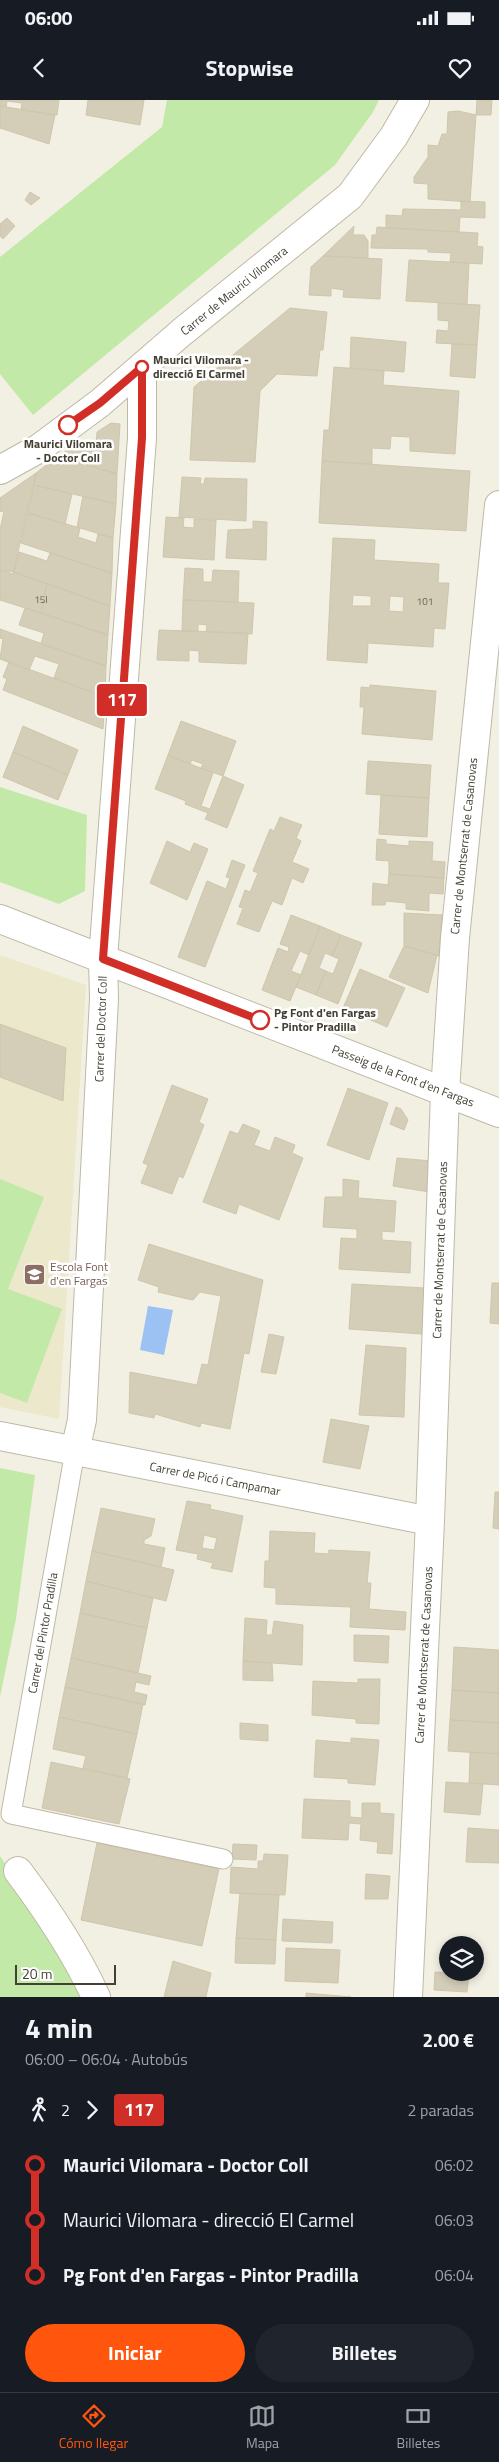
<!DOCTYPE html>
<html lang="es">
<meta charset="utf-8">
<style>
:root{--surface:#171b24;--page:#20242c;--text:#f1f3f6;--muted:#9ea1a6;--line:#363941;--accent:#ff550d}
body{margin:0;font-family:"Titillium Web",sans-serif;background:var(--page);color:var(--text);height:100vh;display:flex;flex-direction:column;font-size:19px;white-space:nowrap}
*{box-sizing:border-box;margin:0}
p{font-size:16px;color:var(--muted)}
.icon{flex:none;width:28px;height:28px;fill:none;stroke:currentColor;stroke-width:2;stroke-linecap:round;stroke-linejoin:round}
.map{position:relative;height:1897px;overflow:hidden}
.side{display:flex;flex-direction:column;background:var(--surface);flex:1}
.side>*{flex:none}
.badge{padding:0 10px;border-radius:4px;font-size:18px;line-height:32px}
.controls{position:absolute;left:439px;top:1836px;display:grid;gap:10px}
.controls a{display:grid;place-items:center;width:45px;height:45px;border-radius:50%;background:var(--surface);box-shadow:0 2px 8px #0003;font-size:25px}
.scale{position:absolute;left:15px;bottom:12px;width:101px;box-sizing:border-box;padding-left:5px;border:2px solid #444033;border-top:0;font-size:14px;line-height:18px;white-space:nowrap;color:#444033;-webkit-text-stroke:4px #fff;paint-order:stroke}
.map>.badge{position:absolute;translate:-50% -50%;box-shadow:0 0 0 2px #fff}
.legs{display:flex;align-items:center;gap:8px;height:55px;padding:0 25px;font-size:16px}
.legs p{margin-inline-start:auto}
.summary{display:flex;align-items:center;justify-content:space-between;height:85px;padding:0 25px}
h1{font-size:28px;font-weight:700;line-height:38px}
.primary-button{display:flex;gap:10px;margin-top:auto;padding:10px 25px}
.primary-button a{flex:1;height:58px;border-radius:30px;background:var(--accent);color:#fff;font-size:20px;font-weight:700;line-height:58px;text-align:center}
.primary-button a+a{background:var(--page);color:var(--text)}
ul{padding:0 25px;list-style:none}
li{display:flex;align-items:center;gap:18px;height:55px;font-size:19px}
li i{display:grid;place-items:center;width:8px;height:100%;margin:0 6px;background:currentColor}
li i::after{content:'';width:12px;height:12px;margin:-6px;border:4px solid;border-radius:50%;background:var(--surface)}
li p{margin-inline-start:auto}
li:first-child i{background:linear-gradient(#0000 50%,currentColor 0)}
li:last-child i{background:linear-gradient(currentColor 50%,#0000 0)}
.status{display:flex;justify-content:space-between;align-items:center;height:35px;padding:0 25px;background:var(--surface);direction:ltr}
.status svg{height:14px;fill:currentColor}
header{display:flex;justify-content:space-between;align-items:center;height:65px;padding:0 25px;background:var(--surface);font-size:22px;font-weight:700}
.menu{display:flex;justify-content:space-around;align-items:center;height:70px;border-top:1px solid var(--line);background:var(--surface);font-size:14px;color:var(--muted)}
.menu a{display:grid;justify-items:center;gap:2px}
.menu .selected{color:var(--accent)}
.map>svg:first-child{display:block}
.education{fill:#ece8cc}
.green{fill:#c3e9a9}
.water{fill:#9bc2f3}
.building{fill:#d4cdb8;stroke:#cfc6ab;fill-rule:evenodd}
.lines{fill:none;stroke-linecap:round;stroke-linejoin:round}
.lane-casing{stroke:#beb9a5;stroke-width:21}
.street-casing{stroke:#beb9a5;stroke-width:30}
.lane{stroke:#fff;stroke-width:19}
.street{stroke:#fff;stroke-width:28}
.line-1-casing{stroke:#fff;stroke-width:11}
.line-1{stroke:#d02e26;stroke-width:8}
.stop-1-dot{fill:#fff;stroke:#d02e26;stroke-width:2.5}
.labels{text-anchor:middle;stroke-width:5;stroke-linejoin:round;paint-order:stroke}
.number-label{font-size:10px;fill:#686354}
.street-label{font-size:12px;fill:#444033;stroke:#fff}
.stop-label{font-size:12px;font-weight:bold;fill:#444033;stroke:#fff;text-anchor:start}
.education-label{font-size:12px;fill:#785e54;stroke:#fff;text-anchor:start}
</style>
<div class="status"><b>06:00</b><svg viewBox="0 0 49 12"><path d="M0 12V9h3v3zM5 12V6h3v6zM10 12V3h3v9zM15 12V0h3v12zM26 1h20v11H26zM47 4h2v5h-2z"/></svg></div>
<header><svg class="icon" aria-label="back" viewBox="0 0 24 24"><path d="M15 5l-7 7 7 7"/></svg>Stopwise<svg class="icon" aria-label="heart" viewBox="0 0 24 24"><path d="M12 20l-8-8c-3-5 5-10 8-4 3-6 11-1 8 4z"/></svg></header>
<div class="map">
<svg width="499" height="1897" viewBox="0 0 499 1897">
<rect width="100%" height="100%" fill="#f2f0e3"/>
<!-- education -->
<path class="education" d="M0 855 86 885 59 1319 0 1307Z"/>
<!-- green -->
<path class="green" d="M167 0H379L373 12 335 65 33 315 0 274V157L162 27Z
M0 687 87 715 85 791 59 804 0 782Z
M0 1079 44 1097 8 1189 62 1209 27 1303 0 1293Z
M0 1368 35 1375 16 1519 0 1597Z
M0 1756 97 1897H0Z"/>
<!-- water -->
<path class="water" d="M148 1206 173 1210 164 1255 140 1250Z"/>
<!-- building -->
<path class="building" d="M0 0H59L57 15 21 10 22 3 7 1 6 7 0 6Z
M88 0H144L140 25 86 15Z
M477 0H492L491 15H476Z
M0 6 55 15 49 44 0 28Z
M458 11 476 15 470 102 428 99V84L414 83V77L428 57V45L438 46 442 34H447L448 12Z
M30 92 40 98 31 105 25 100Z
M461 101 485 102V118L460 117 459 132 386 128V115L402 116 403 109 461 110Z
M7 118 15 126 3 139 0 136V124Z
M354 126 353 135H364L368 141V158L323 156Z
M377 127 478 133 477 146 483 147 482 164 450 162 451 153 428 152V149L371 148 372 135H376Z
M323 156 382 159 380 199 343 197 344 190 331 188V196L309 195 311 167Z
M409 160 469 163 467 204 406 201Z
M438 203 480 205 477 245 436 243 437 230 448 231 449 221 438 220Z
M290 208 327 212 323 250H320L317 276 277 274 260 291 255 362 190 360 194 287Z
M351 237 406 242 404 272 350 268Z
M452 244 477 245 475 278 450 276Z
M334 267 384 271 383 285 459 291 455 354 410 351V337L391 336 390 349 372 348V364L322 361 324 330H329Z
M111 323 120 324 117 374 58 356 66 351 76 349 96 350 97 332Z
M58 356 117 374 116 404 34 385 36 373Z
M322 361 470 371 466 431 319 423Z
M36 373 13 474 0 470V429L4 412 0 411V398Z
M182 377 201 378 200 384H204L205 378 247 379 246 421 179 417Z
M34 385 72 394 65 424 28 413Z
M83 396 116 404 113 438 77 427Z
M28 413 80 428 78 437 96 443 98 434 113 438 112 473 21 443Z
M166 417 184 418 183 427 194 428V419L216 420 214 460 163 457Z
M253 421 267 422 266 460 226 458 228 430 253 429Z
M333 438 375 440 374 460 439 464 438 483H449L445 529 434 528 433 547 368 543 367 563 327 560ZM353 495 371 496V506H352ZM390 496 404 497 403 512 389 511Z
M19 452 47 461 50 453 112 473 110 506 14 472Z
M185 468 203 469V482H212L213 470 239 471 238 502 183 500Z
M0 470 14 472 47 484 41 513 0 500Z
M47 484 110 506 108 535 41 513Z
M183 500 254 503 252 534 206 532 207 525 198 524V531H182Z
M25 508 108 535 106 566 41 544 44 533 19 525Z
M0 529 106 566 105 597 54 578 59 564 35 556 29 570 0 559 3 539 0 538Z
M159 530 248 533 246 564 199 562V551L189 550V561L157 560Z
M9 562 105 597 103 629 3 590 7 579 3 577Z
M370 585 436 591 432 640 362 634 364 607H360L361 587 370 588Z
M181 621 236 641 223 676 201 668 203 664 192 660 190 664 168 655Z
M23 626 78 650 68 675 13 652Z
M13 652 68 675 58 700 3 677Z
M168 655 213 673 201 706 210 709 223 676 244 685 227 728 205 719 208 713 185 704 186 701 155 689Z
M368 661 431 665 429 698 366 694Z
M381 695 429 698 427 737 379 734Z
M280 717 302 725 296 738 301 741 292 762 309 769 303 783 292 778 282 805 272 801 259 832 237 824 243 808 239 807 245 790 250 792 258 773 253 771 270 729 274 731Z
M377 739 386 740V744L409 746V741L433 742 432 761 445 762 444 778 389 774V761L376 760Z
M167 741 190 752 194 743 208 749 187 800 150 783Z
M232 760 245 765 205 867 178 857 207 781 226 789 230 778 226 777Z
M389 774 444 778 443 794 429 793V811L406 809V803L386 801 385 805H372L373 783 388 785Z
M404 813 442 815 439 856 404 846Z
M291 815 320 826 309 855 300 851 291 871 301 875 290 901 262 890 278 848 288 852 289 847 280 844Z
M320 826 341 835 332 856 325 853 319 868 326 871 316 895 296 887Z
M341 835 362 843 338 904 316 895 326 871 333 874 339 859 332 856Z
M404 846 437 855 428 893 389 877Z
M360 869 405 888 387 927 343 908Z
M0 924 66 948 63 1001 0 977Z
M172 985 208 999 199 1022 204 1025 183 1078 179 1076 172 1094 141 1083 148 1065 143 1063Z
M348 988 388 1003 369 1060 327 1045Z
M396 1007 401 1009 408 1020 404 1030 390 1024Z
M243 1024 260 1031 254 1045 270 1051 275 1037 295 1045 292 1053 303 1058 279 1120 239 1104 236 1114 203 1102 230 1031 238 1034Z
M397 1058 432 1061 429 1092 393 1086Z
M343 1079 359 1081 358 1098 396 1101 394 1132 382 1131V1140L411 1142 410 1173 339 1169 341 1138 357 1139V1129L323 1127 325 1097H343Z
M149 1144 263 1180 249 1254 244 1253 230 1329 201 1323 200 1327 155 1314 154 1318 129 1313 130 1272 197 1285 202 1264 208 1265 221 1196 200 1192 193 1200 188 1199 158 1192 159 1187 138 1180Z
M492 1183H499V1224L490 1223Z
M352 1184 425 1188 422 1234 349 1229Z
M269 1234 284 1237 276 1274 261 1272Z
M366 1245 406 1248 404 1317 359 1315Z
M331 1319 369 1326 360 1369 323 1362Z
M495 1392H499V1429L493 1428Z
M187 1401 211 1405 210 1409 243 1416 232 1472 211 1468 213 1463 197 1459 198 1454 176 1450ZM204 1435 217 1438 214 1450 202 1448Z
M101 1408 155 1419 151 1436 144 1440V1444L165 1448 161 1467 92 1451Z
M270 1431 315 1433 314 1453 328 1454 329 1450 370 1452 367 1483H371L369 1509 406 1512 405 1530 350 1527 351 1507 276 1504V1488L264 1487 265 1461H269Z
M92 1451 174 1470 166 1501 86 1481Z
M86 1481 153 1498 147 1528 80 1513Z
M80 1513 147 1528 138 1573 71 1558Z
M245 1518 267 1520 266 1535H272L274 1521 303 1525 302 1565 243 1561Z
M354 1535 389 1536 388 1563 354 1561Z
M454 1547 499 1550V1593L452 1590Z
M71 1558 151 1576 149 1585 136 1582 134 1592 147 1595 145 1605 65 1587Z
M243 1561 272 1563 273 1581 243 1580Z
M358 1579H380L379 1624 356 1623V1619L312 1615 313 1581 358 1583Z
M65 1587 143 1604 137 1634 59 1617Z
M452 1590 499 1593V1623L450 1620Z
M59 1617 137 1634 127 1678 83 1668 86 1656 53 1649Z
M450 1620 499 1623V1654L448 1651Z
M240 1623 268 1625V1641L240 1639Z
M351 1638 379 1640 375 1685 348 1683V1679L314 1677 316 1640 351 1643Z
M470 1652 499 1654V1685L469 1683Z
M51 1662 130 1679 119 1724 42 1708Z
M446 1682 483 1684 480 1715 444 1712Z
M304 1699 350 1701V1717L362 1718V1703H380V1713L394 1714 392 1754 377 1753 378 1742 360 1740 361 1724 349 1723 348 1740 302 1738Z
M468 1728 499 1730V1763L466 1762Z
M97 1743 219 1769 202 1846 81 1820Z
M233 1744 257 1745 256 1760 232 1759Z
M264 1754 288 1755 285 1795 230 1793 231 1767 258 1769V1761H263Z
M366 1774 390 1776 388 1799H365Z
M240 1793 279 1795 276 1840 236 1838Z
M283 1819 333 1822 332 1843 282 1841Z
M236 1838 276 1840 275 1864 235 1863Z
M286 1848 340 1850 338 1883 285 1881Z
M173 1861 211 1873 206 1897H164Z
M435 1872 469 1874 467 1892 434 1890Z
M306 1893 351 1897H306Z"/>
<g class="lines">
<defs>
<path id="lane" d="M75 1351 11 1714 223 1759"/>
<path id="street" d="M0 370 38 349 100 303 182 232 350 96 394 36 415 0
M0 819 499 1013
M0 1336 430 1421
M75 1351 82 1320 104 899 103 859 142 338V267
M18 1771C48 1811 75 1851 96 1897
M408 1897 430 1421 445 992 455 838 499 405"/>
</defs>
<!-- lane casing -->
<use href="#lane" class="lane-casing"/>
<!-- street casing -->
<use href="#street" class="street-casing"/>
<!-- lane -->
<use href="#lane" class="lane"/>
<!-- street -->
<use href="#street" class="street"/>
</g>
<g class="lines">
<defs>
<path id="line-1" d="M68 325 100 303 142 267V338L103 859 260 920"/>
</defs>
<!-- line-1 casing -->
<use href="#line-1" class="line-1-casing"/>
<!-- line-1 -->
<use href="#line-1" class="line-1"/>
</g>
<!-- icons -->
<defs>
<symbol id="school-square" viewBox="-11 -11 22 22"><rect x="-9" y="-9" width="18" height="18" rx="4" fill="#8d6e63" stroke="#fff"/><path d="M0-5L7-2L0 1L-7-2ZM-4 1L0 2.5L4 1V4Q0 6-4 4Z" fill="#fff"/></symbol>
</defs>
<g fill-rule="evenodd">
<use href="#school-square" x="22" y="1162" width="25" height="25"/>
</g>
<!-- markers -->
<g class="stop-1-dot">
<circle cx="142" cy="267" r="6"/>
<circle cx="68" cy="325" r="9"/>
<circle cx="260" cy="920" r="9"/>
</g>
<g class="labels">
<!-- number labels -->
<g class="number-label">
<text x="41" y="503">15I</text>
<text x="425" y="505">101</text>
</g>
<!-- street labels -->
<g class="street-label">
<text transform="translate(234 191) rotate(-39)" y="4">Carrer de Maurici Vilomara</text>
<text transform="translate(464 746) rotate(-84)" y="4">Carrer de Montserrat de Casanovas</text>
<text transform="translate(101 929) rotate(-88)" y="4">Carrer del Doctor Coll</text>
<text transform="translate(403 976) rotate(21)" y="4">Passeig de la Font d'en Fargas</text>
<text transform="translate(440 1150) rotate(-88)" y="4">Carrer de Montserrat de Casanovas</text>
<text transform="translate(215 1379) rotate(11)" y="4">Carrer de Picó i Campamar</text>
<text transform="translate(43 1533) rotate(-80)" y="4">Carrer del Pintor Pradilla</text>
<text transform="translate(424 1555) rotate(-87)" y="4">Carrer de Montserrat de Casanovas</text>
</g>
<!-- stop labels -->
<g class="stop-label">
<text x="153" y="264">Maurici Vilomara -<tspan x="153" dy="14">direcció El Carmel</tspan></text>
<text x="68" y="348" text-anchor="middle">Maurici Vilomara<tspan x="68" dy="14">- Doctor Coll</tspan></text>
<text x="274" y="917">Pg Font d'en Fargas<tspan x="274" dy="14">- Pintor Pradilla</tspan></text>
</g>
<!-- education labels -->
<g class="education-label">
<text x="50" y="1171">Escola Font<tspan x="50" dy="14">d'en Fargas</tspan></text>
</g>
</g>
</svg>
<div class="controls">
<a><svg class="icon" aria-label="layers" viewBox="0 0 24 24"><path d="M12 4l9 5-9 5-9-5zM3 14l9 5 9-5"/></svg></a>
</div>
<div class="scale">20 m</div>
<b class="badge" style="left:122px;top:600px;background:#d02e26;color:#fff">117</b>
</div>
<section class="side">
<div class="summary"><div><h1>4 min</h1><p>06:00 – 06:04 · Autobús</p></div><b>2.00 €</b></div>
<div class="legs"><svg class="icon" aria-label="walk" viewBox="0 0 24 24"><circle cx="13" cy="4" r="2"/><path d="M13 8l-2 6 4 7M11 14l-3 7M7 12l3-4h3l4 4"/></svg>2<svg class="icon" aria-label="forward" viewBox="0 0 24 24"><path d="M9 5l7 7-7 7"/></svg><b class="badge" style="background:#d02e26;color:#fff">117</b><p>2 paradas</p></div>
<ul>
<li><i style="color:#d02e26"></i><b>Maurici Vilomara - Doctor Coll</b><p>06:02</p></li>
<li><i style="color:#d02e26"></i><span>Maurici Vilomara - direcció El Carmel</span><p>06:03</p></li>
<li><i style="color:#d02e26"></i><b>Pg Font d'en Fargas - Pintor Pradilla</b><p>06:04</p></li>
</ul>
<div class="primary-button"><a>Iniciar</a><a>Billetes</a></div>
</section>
<nav class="menu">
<a class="selected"><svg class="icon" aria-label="directions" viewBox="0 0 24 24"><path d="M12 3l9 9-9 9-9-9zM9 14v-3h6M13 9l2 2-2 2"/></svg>Cómo llegar</a>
<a><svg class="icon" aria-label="map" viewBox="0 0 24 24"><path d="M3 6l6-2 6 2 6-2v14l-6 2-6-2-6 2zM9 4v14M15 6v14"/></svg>Mapa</a>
<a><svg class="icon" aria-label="tickets" viewBox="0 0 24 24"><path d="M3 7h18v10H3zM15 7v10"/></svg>Billetes</a>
</nav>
